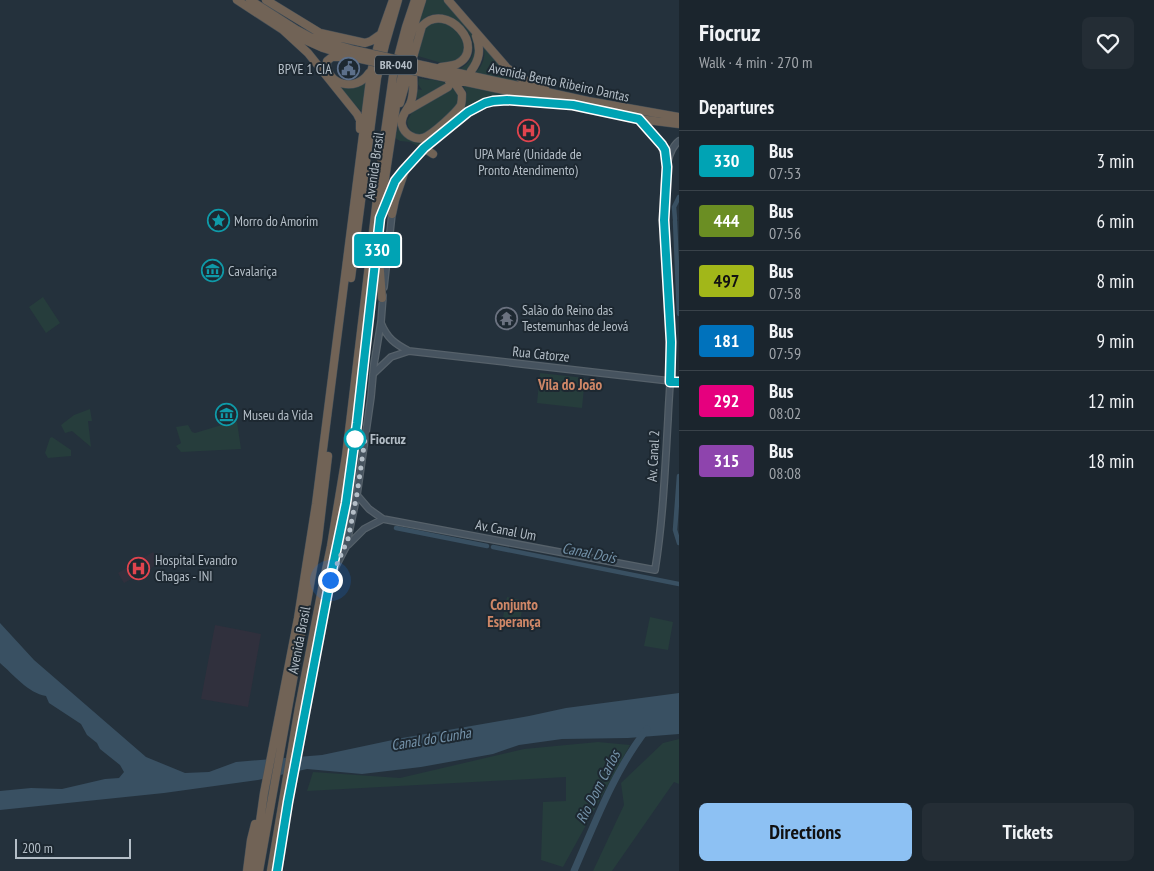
<!DOCTYPE html>
<meta charset="utf-8">
<style>
:root{--surface:#1b252d;--page:#242d35;--text:#f1f3f6;--muted:#a0a5aa;--line:#394249;--accent:#8dc1f3}
body{margin:0;font-family:"PT Sans Narrow",sans-serif;background:var(--page);color:var(--text);height:100vh;display:flex;flex-direction:column;font-size:19px;white-space:nowrap}
*{box-sizing:border-box;margin:0}
p{font-size:16px;color:var(--muted)}
.icon{flex:none;width:28px;height:28px;fill:none;stroke:currentColor;stroke-width:2;stroke-linecap:round;stroke-linejoin:round}
.map{position:relative;flex:1;overflow:hidden}
.drawer{display:flex;flex-direction:column;background:var(--surface);width:475px}
.drawer>*{flex:none}
.badge{padding:0 10px;border-radius:4px;font-size:18px;line-height:32px}
.scale{position:absolute;left:15px;bottom:12px;width:116px;box-sizing:border-box;padding-left:5px;border:2px solid #b4bec7;border-top:0;font-size:14px;line-height:18px;white-space:nowrap;color:#b4bec7;-webkit-text-stroke:4px #1d2831;paint-order:stroke}
.you{position:absolute;width:25px;height:25px;margin:-12px;border:4px solid #fff;border-radius:50%;background:#1a73e8;box-shadow:0 0 0 8px #1a73e833}
.map>.badge{position:absolute;translate:-50% -50%;box-shadow:0 0 0 2px #fff}
h2{padding:0 20px;font-size:19px;line-height:45px}
.round{display:grid;place-items:center;flex:none;width:52px;height:52px;border-radius:8px;background:var(--page)}
.headline{display:flex;align-items:center;justify-content:space-between;height:85px;padding:0 20px}
h1{font-size:24px;font-weight:600;line-height:38px}
.button{display:flex;gap:10px;margin-top:auto;padding:10px 20px}
.button a{flex:1;height:58px;border-radius:8px;background:var(--accent);color:#111;font-size:20px;font-weight:600;line-height:58px;text-align:center}
.button a+a{background:var(--page);color:var(--text)}
ul{padding:0;list-style:none}
li{display:flex;align-items:center;gap:15px;height:60px;padding:0 20px;border-top:1px solid var(--line)}
li div{flex:1}
li b{display:block;font-size:19px}
li em{font-style:normal}
li .badge{min-width:55px;font-weight:700;text-align:center}
main{display:flex;flex:1;min-height:0}
.map>svg:first-child{display:block}
.medical{fill:#30303d}
.green{fill:#263d3c}
.water{fill:#395062}
.lines{fill:none;stroke-linecap:round;stroke-linejoin:round}
.canal{stroke:#395062;stroke-width:4.5}
.river{stroke:#395062;stroke-width:7}
.secondary-casing{stroke:#56616a;stroke-width:8}
.highway-casing{stroke:#434e57;stroke-width:9}
.secondary{stroke:#46535f;stroke-width:5.5}
.highway{stroke:#716356;stroke-width:8}
.highway-bridge-casing{stroke:#434e57;stroke-width:9;stroke-linecap:butt}
.highway-bridge{stroke:#716356;stroke-width:8}
.line-casing{stroke:#fff;stroke-width:11}
.line{stroke:#00a3b4;stroke-width:8}
.walk{stroke:#b4bec7;stroke-width:5;stroke-dasharray:0 9}
.stop-dot{fill:#fff;stroke:#00a3b4;stroke-width:2.5}
.labels{text-anchor:middle;stroke-width:4;stroke-linejoin:round;paint-order:stroke}
.shield{fill:#1d2831;stroke:#87919a;stroke-width:1}
.shield-label{font-size:12px;font-weight:bold;fill:#b4bec7}
.poi-label{font-size:14px;fill:#b4bec7;stroke:#1d2831;text-anchor:start}
.street-label{font-size:14px;fill:#b4bec7;stroke:#1d2831}
.stop-label{font-size:14px;font-weight:bold;fill:#b4bec7;stroke:#1d2831;text-anchor:start}
.neighbourhood-label{font-size:15px;font-weight:bold;fill:#cf8767;stroke:#1d2831}
.water-label{font-size:15px;font-style:italic;fill:#7593aa;stroke:#1d2831}
</style>
<main>
<div class="map">
<svg width="679" height="871" viewBox="0 0 679 871">
<rect width="100%" height="100%" fill="#24313c"/>
<!-- medical -->
<path class="medical" d="M153 552 160 563 124 583 118 573Z
M215 625 261 634 248 707 201 699Z"/>
<!-- green -->
<path class="green" d="M424 0H446L473 33 479 51 468 71 460 69C497 47 449 0 425 18 417 26 414 43 410 54Z
M431 20 458 26 466 50 457 62 445 64 418 56 424 29Z
M483 44 533 86 475 73C484 65 486 55 483 44Z
M419 78 429 80 430 79 447 83 420 100 417 98V89L422 90 418 84Z
M367 80 362 110 361 111 339 88 340 86C350 89 358 87 367 80Z
M467 85 514 97 491 99 421 148 410 142 400 141 395 138 400 120 415 140 463 107 467 93 463 86Z
M455 87 459 90V105L427 133C417 138 408 132 407 121L414 109Z
M43 297 60 323 46 333 29 307Z
M540 373 585 378 582 408 537 403Z
M90 409 92 421H88L91 447 72 431 65 433 61 425 74 415Z
M235 421 237 422 241 449 181 452 176 446 181 443 176 427 188 425 192 432 195 433Z
M52 437 71 450V456L48 458 45 453 50 438Z
M507 597 524 601 518 630 501 627Z
M650 617 673 622 668 650 644 646Z
M679 739V784L674 782 612 871H593L624 805 621 783 663 743Z
M598 742 630 745 563 867 541 860 543 802 566 801V777L307 791 313 772 400 778 524 749Z"/>
<!-- water -->
<path class="water" d="M0 623 34 660 146 757 185 773 209 772 236 762 322 755 402 738 529 716 566 708 679 693V734L628 738 562 739 519 745 493 754 421 767 362 774 307 769 258 780 164 793 0 810V791L31 788 62 789 105 779 119 778 124 772 120 765 100 749 97 743 87 735 81 724 49 703 46 696C28 693 13 674 0 663Z"/>
<g class="lines">
<!-- canal -->
<path class="canal" d="M675 219 674 207 679 197
M675 221 679 314
M679 476 675 530 679 543
M396 528 487 546
M493 547 679 584"/>
<!-- river -->
<path class="river" d="M574 871C595 823 614 771 647 729"/>
<defs>
<path id="secondary" d="M639 119C653 133 663 142 666 162
M384 287 392 214
M381 323C387 338 395 344 409 351
M373 374 391 357 409 351 679 382
M357 495 369 509 383 519 655 570C663 520 665 470 668 419 669 393 672 368 671 342 669 299 664 256 664 213 664 194 663 153 679 141
M348 545 364 529 383 519
M335 568 346 547 357 495 371 397 374 364 381 322 383 296"/>
<path id="highway" d="M237 0 283 30 323 48 352 57
M250 0 297 30 310 37 354 50
M266 0 320 33 365 43 371 41 381 34
M448 0 507 68 522 79 545 88
M283 30 308 53 357 114 360 120V129
M342 57H332L327 61C325 85 356 93 369 73
M426 66 588 101 679 117
M413 69C413 81 415 93 410 104 407 110 400 117 402 125 404 134 414 140 423 138 432 135 456 113 461 105 462 101 462 98 462 94L456 85 449 81
M471 71C480 59 481 49 476 36
M424 73 639 119 679 124
M400 103 422 26C446 0 488 48 457 64 452 66 446 66 441 67
M408 110 448 87
M424 148 433 154
M384 207C388 198 391 187 396 179 411 157 461 111 486 103 504 97 522 100 540 102
M392 214 395 200 404 173
M379 258 382 298
M351 278 377 78 385 45 398 0
M247 871 251 840 255 824
M253 871 264 793 298 618 316 504 371 72 381 34 393 0
M259 871 318 540 328 456
M271 871 299 707 323 584 331 546 346 456 385 132 393 76 406 27 415 0
M277 871 288 802 330 580 346 503 357 423 379 218 398 93 410 38 422 0"/>
</defs>
<!-- secondary casing -->
<use href="#secondary" class="secondary-casing"/>
<!-- highway casing -->
<use href="#highway" class="highway-casing"/>
<!-- secondary -->
<use href="#secondary" class="secondary"/>
<!-- highway -->
<use href="#highway" class="highway"/>
<defs>
<path id="highway-bridge" d="M354 50 426 66
M352 57 424 73"/>
</defs>
<!-- highway-bridge casing -->
<use href="#highway-bridge" class="highway-bridge-casing"/>
<!-- highway-bridge -->
<use href="#highway-bridge" class="highway-bridge"/>
</g>
<g class="lines">
<defs>
<path id="line" d="M277 871 288 802 330 580 346 503 357 423 380 218 395 181 403 171 424 148 468 112 485 103 493 101 507 100 573 105 639 119 662 145 665 150 667 167 664 220 671 342 670 382H679"/>
</defs>
<!-- line casing -->
<use href="#line" class="line-casing"/>
<!-- line -->
<use href="#line" class="line"/>
<!-- walk -->
<path class="walk" d="M330 580 348 539 357 494 365 439H355"/>
</g>
<!-- icons -->
<defs>
<symbol id="civic-ring" viewBox="-11 -11 22 22"><circle r="9.5" fill="#1d2831" stroke="#5c6f8a" stroke-width="1.5"/><path d="M-.6-6.5H3V-4.5H.6V-3L4-1V1h2V6H-6V1h2V-1L-.6-3ZM-1.2 2.5V6h2.4V2.5Z" fill="#5c6f8a"/></symbol>
<symbol id="hospital-ring" viewBox="-11 -11 22 22"><circle r="9.5" fill="#1d2831" stroke="#e0444e" stroke-width="1.5"/><path d="M-5-5h3v3.5h4V-5h3V5h-3V1.5h-4V5h-3Z" fill="#e0444e"/></symbol>
<symbol id="sight-ring" viewBox="-11 -11 22 22"><circle r="9.5" fill="#1d2831" stroke="#0f9aa8" stroke-width="1.5"/><path d="M0-6L1.8-2.2L6-1.7L2.9 1.2L3.7 5.4L0 3.3L-3.7 5.4L-2.9 1.2L-6-1.7L-1.8-2.2Z" fill="#0f9aa8"/></symbol>
<symbol id="museum-ring" viewBox="-11 -11 22 22"><circle r="9.5" fill="#1d2831" stroke="#0f9aa8" stroke-width="1.5"/><path d="M0-6L6-3V-2H-6V-3ZM-5-1h2V3h-2ZM-1-1h2V3h-2ZM3-1h2V3H3ZM-6 4H6V6H-6Z" fill="#0f9aa8"/></symbol>
<symbol id="temple-ring" viewBox="-11 -11 22 22"><circle r="9.5" fill="#1d2831" stroke="#6b7280" stroke-width="1.5"/><path d="M0-6L5-2H3V0L6.5 2.5H4V6H1.5V3h-3V6H-4V2.5H-6.5L-3 0V-2H-5Z" fill="#6b7280"/></symbol>
</defs>
<g fill-rule="evenodd">
<use href="#civic-ring" x="336" y="56" width="25" height="25"/>
<use href="#hospital-ring" x="516" y="118" width="25" height="25"/>
<use href="#sight-ring" x="206" y="208" width="25" height="25"/>
<use href="#museum-ring" x="200" y="258" width="25" height="25"/>
<use href="#temple-ring" x="494" y="306" width="25" height="25"/>
<use href="#museum-ring" x="214" y="402" width="25" height="25"/>
<use href="#hospital-ring" x="126" y="556" width="25" height="25"/>
</g>
<!-- markers -->
<circle class="stop-dot" cx="355" cy="439" r="10"/>
<g class="labels">
<!-- shield labels -->
<rect class="shield" x="375" y="55.5" width="42" height="19" rx="4"/>
<g class="shield-label">
<text x="396" y="69">BR-040</text>
</g>
<!-- poi labels -->
<g class="poi-label">
<text x="332" y="74" text-anchor="end">BPVE 1 CIA</text>
<text x="528" y="159" text-anchor="middle">UPA Maré (Unidade de<tspan x="528" dy="16">Pronto Atendimento)</tspan></text>
<text x="234" y="226">Morro do Amorim</text>
<text x="228" y="276">Cavalariça</text>
<text x="522" y="315">Salão do Reino das<tspan x="522" dy="16">Testemunhas de Jeová</tspan></text>
<text x="243" y="420">Museu da Vida</text>
<text x="155" y="565">Hospital Evandro<tspan x="155" dy="16">Chagas - INI</tspan></text>
</g>
<!-- street labels -->
<g class="street-label">
<text transform="translate(559 82) rotate(12)" y="5">Avenida Bento Ribeiro Dantas</text>
<text transform="translate(374 166) rotate(-82)" y="5">Avenida Brasil</text>
<text transform="translate(541 354) rotate(6)" y="5">Rua Catorze</text>
<text transform="translate(653 456) rotate(-87)" y="5">Av. Canal 2</text>
<text transform="translate(506 530) rotate(11)" y="5">Av. Canal Um</text>
<text transform="translate(299 640) rotate(-79)" y="5">Avenida Brasil</text>
</g>
<!-- stop labels -->
<g class="stop-label">
<text x="370" y="444">Fiocruz</text>
</g>
<!-- neighbourhood labels -->
<g class="neighbourhood-label">
<text x="570" y="390">Vila do João</text>
<text x="514" y="610">Conjunto<tspan x="514" dy="17">Esperança</tspan></text>
</g>
<!-- water labels -->
<g class="water-label">
<text transform="translate(589 553) rotate(11)" y="5">Canal Dois</text>
<text transform="translate(431 739) rotate(-9)" y="5">Canal do Cunha</text>
<text transform="translate(598 787) rotate(-63)" y="5">Rio Dom Carlos</text>
</g>
</g>
</svg>
<div class="scale">200 m</div>
<div class="you" style="left:330px;top:580px"></div>
<b class="badge" style="left:377px;top:250px;background:#00a3b4;color:#fff">330</b>
</div>
<section class="drawer">
<div class="headline"><div><h1>Fiocruz</h1><p>Walk · 4 min · 270 m</p></div><a class="round"><svg class="icon" aria-label="heart" viewBox="0 0 24 24"><path d="M12 20l-8-8c-3-5 5-10 8-4 3-6 11-1 8 4z"/></svg></a></div>
<h2>Departures</h2>
<ul>
<li><span class="badge" style="background:#00a3b4;color:#fff">330</span><div><b>Bus</b><p>07:53</p></div><em>3 min</em></li>
<li><span class="badge" style="background:#6b8e23;color:#fff">444</span><div><b>Bus</b><p>07:56</p></div><em>6 min</em></li>
<li><span class="badge" style="background:#a2b719;color:#111">497</span><div><b>Bus</b><p>07:58</p></div><em>8 min</em></li>
<li><span class="badge" style="background:#0072bc;color:#fff">181</span><div><b>Bus</b><p>07:59</p></div><em>9 min</em></li>
<li><span class="badge" style="background:#e6007e;color:#fff">292</span><div><b>Bus</b><p>08:02</p></div><em>12 min</em></li>
<li><span class="badge" style="background:#8e44ad;color:#fff">315</span><div><b>Bus</b><p>08:08</p></div><em>18 min</em></li>
</ul>
<div class="button"><a>Directions</a><a>Tickets</a></div>
</section>
</main>
